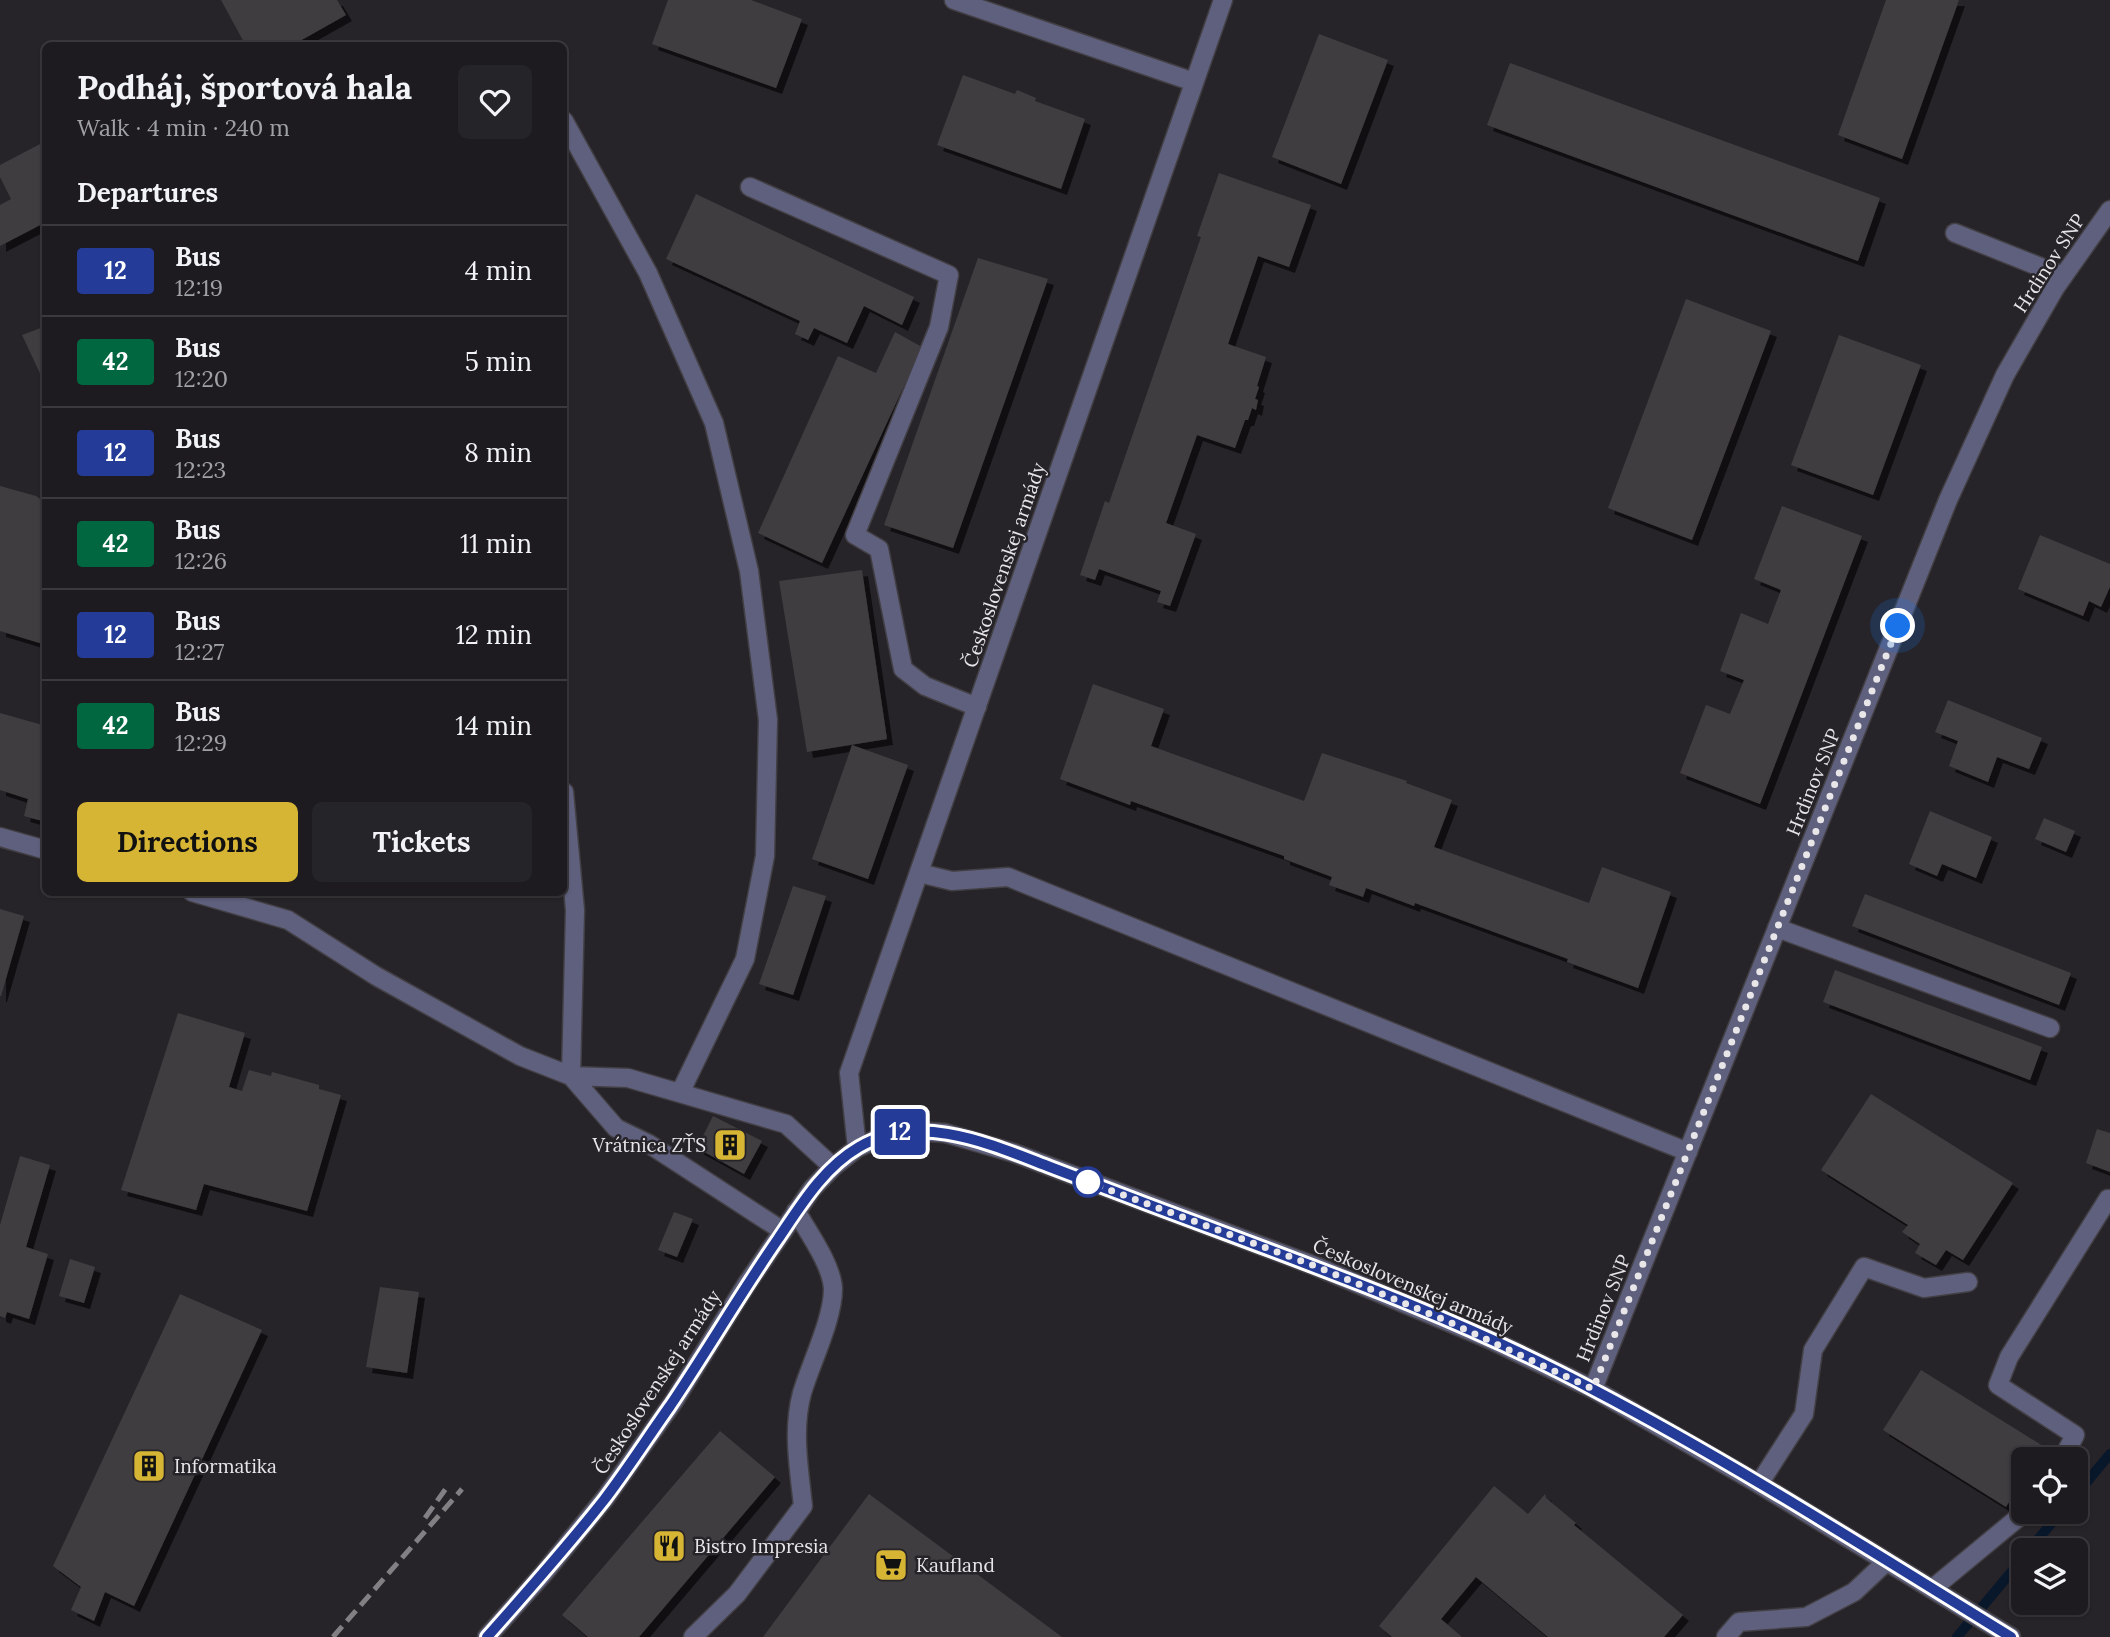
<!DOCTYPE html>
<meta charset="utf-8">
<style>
:root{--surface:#1d1b1f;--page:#252428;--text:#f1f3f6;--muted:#a0a1a4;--line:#3b393d;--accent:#d6b534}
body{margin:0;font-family:Lora,serif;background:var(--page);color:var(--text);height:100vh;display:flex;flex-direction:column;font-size:26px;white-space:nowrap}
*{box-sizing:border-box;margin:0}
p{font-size:23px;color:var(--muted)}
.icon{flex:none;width:38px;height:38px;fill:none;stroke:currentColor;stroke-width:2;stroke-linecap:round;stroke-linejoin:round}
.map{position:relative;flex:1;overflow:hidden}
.details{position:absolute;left:42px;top:42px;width:525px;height:854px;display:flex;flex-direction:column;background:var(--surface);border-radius:10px;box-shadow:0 2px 5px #0004,0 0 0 2px var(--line)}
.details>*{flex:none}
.badge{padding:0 14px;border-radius:5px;font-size:24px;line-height:46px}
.fabs{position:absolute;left:2011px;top:1447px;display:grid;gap:14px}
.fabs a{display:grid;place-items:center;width:77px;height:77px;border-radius:10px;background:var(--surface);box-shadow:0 2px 5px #0004,0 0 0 2px var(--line);font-size:35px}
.you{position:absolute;width:35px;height:35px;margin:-18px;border:5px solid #fff;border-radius:50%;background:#1a73e8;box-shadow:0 0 0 10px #1a73e833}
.map>.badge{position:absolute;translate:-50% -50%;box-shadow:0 0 0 4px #fff}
h2{padding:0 35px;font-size:26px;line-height:63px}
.round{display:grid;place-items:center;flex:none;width:74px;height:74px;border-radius:10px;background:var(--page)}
.overview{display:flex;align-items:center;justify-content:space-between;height:119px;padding:0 35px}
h1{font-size:33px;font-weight:800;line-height:52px}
.primary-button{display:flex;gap:14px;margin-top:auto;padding:14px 35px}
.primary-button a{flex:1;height:80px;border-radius:10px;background:var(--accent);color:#111;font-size:28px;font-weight:800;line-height:80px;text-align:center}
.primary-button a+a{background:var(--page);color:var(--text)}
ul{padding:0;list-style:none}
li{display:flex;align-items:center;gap:21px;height:91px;padding:0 35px;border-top:2px solid var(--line)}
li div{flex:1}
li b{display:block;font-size:26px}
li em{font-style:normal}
li .badge{min-width:77px;font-weight:700;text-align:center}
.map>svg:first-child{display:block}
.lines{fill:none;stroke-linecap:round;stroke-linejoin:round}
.stream{stroke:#09172b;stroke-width:10}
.building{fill:#413c3f;filter:url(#shadow)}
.service-casing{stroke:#423f44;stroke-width:21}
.minor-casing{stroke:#423f44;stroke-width:21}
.service{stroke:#5f607d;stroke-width:18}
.minor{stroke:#5f607d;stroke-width:18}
.rail{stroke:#838084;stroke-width:5;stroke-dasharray:14 7;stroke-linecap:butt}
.line-casing{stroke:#fff;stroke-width:16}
.line{stroke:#243c98;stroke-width:10}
.walk{stroke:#e8e6e9;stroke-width:7;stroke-dasharray:0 12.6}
.stop-dot{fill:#fff;stroke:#243c98;stroke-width:3.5}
.labels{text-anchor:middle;stroke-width:5;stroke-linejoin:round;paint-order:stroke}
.street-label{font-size:19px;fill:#e8e6e9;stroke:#272429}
.poi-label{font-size:19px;fill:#e8e6e9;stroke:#272429;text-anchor:start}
</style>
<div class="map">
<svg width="2110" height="1637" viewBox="0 0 2110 1637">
<defs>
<filter id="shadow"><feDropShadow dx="6" dy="6" stdDeviation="0" flood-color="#0009"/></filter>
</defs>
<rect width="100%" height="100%" fill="#272429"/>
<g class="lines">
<!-- stream -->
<path class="stream" d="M2076 1495 2110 1454
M2029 1550 2061 1512
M1957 1637 2023 1558"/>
</g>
<!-- building -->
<path class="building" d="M221 0H337L346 15 291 46H246Z
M668 0H751L802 19 776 88 652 44Z
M1886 0H1959L1902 159 1838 135Z
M1319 34 1388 60 1341 184 1272 157Z
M1510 63 1880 198 1858 261 1487 125Z
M963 75 1015 94 1017 90 1036 98 1035 101 1085 119 1061 189 937 145Z
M44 142 46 222 0 246V205L11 199 0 177V165Z
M1219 173 1311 205 1289 267 1258 256 1228 344 1266 357 1257 386 1259 387 1255 399 1258 400 1256 410 1252 408 1248 420H1245L1235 448 1197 435 1166 523 1196 534 1170 606 1157 602 1161 591 1099 569 1095 580 1080 575 1105 501 1109 503 1201 237 1197 236Z
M696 194 914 297 902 325 864 306 847 343 814 328 808 340 795 334 800 321 666 259Z
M978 258 1048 279 953 548 884 525Z
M1686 299 1771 331 1692 540 1608 508Z
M46 326V386L22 335Z
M895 332 922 347 822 563 758 533 838 356 876 373Z
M1839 335 1921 365 1873 495 1791 465Z
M0 486 36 496 46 503V645L0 631Z
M1782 506 1862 536 1760 804 1680 773 1706 705 1730 714 1744 680 1720 671 1741 613 1768 624 1781 590 1754 579Z
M2040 535 2110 564V587L2101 607 2089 601 2083 616 2018 589Z
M862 570 887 739 807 752 779 581Z
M1093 684 1164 709 1151 746 1304 801 1322 753 1407 781 1406 783 1452 800 1434 847 1589 903 1602 867 1671 892 1638 988 1567 962 1568 959 1415 903 1414 906 1366 888 1363 897 1329 885 1332 877 1284 859V856L1131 801 1130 805 1060 779Z
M1948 700 2042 738 2029 769 1997 757 1988 782 1949 766 1958 741 1935 732Z
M0 713 46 726V822L24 816 28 799 0 790Z
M852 745 908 765 868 879 812 859Z
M1930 811 1992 837 1976 878 1942 864 1937 876 1909 864Z
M2044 818 2075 831 2066 852 2035 839Z
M793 886 826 896 793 995 759 984Z
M1865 894 2071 973 2059 1005 1852 926Z
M0 909 24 916 1 996H0Z
M1835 970 2042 1047 2030 1080 1823 1002Z
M178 1013 245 1033 229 1087 242 1091 249 1070 271 1076 272 1072 319 1085V1089L341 1095 307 1211 204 1184 196 1210 121 1190Z
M1871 1094 2013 1183 1963 1260 1946 1250 1936 1265 1915 1253 1920 1244 1902 1232 1908 1225 1821 1170Z
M713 1116 762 1141 744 1174 697 1148Z
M2097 1129 2110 1133V1172L2086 1163Z
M20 1156 50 1165 26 1247 48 1254 29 1319 7 1312 5 1318 0 1316V1225Z
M674 1212 693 1219 677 1257 658 1250Z
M70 1259 95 1267 84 1303 59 1296Z
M380 1287 419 1292 407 1373 366 1367Z
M180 1294 262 1330 134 1606 105 1592 94 1621 71 1610 81 1587 53 1566Z
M1921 1370 2043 1446 2035 1460H2023V1479L2006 1507 1883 1430Z
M720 1431 775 1477 639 1637H588L562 1615Z
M1494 1486 1528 1514 1545 1494 1546 1498 1576 1523 1574 1525 1683 1615 1664 1637H1548L1476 1577 1441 1619 1462 1637H1392L1379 1626Z
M869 1494 1062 1637H763Z"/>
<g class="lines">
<defs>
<path id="service" d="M954 0 1194 82
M564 121 648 273 714 423 749 571 768 720 765 856 745 959 680 1093
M750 187 949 275 939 327 855 535 879 549 903 669 925 686 977 707
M1955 233 2063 276
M564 792 575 910 571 1076 628 1078 786 1124 833 1167
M0 837 46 850
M919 873 952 881 1008 877 1688 1152
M192 892 288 920 376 976 520 1056 571 1076 616 1128 649 1144 783 1231
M1777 928 2050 1028
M2062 1460 2075 1435 1998 1385 2009 1357 2108 1199H2110
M1759 1484 1804 1414 1813 1350 1864 1267 1924 1288 1968 1282
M1932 1589 2025 1512
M693 1637 737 1594 803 1506C799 1468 792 1430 802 1393 811 1363 833 1319 833 1289 832 1265 808 1232 796 1211
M1726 1637 1739 1622 1806 1617 1854 1592 1886 1562"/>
<path id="minor" d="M857 1148 849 1073 1223 0
M1593 1389 1948 500 2005 375 2055 288 2110 210
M487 1637 544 1573 606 1497 674 1401 746 1285 812 1189 833 1167 857 1148 888 1134 915 1131 945 1133 1014 1153 1315 1266 1489 1339 1593 1389 1759 1484 2011 1637"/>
</defs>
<!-- service casing -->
<use href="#service" class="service-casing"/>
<!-- minor casing -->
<use href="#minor" class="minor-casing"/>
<!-- service -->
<use href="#service" class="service"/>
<!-- minor -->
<use href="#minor" class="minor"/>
<!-- rail -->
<path class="rail" d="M425 1518 447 1487
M333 1637 462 1489"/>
</g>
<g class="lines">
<defs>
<path id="line" d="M487 1637C527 1592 567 1547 604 1500 627 1470 648 1437 670 1406 707 1351 740 1294 778 1239 801 1205 823 1168 859 1147 920 1112 990 1144 1050 1167 1082 1179 1115 1192 1147 1204 1298 1261 1452 1314 1594 1390 1737 1465 1874 1553 2011 1637"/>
</defs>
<!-- line casing -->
<use href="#line" class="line-casing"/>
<!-- line -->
<use href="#line" class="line"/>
<!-- walk -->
<path class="walk" d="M1088 1182 1315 1266 1447 1321 1593 1389 1898 626"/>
</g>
<!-- icons -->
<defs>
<symbol id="building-square" viewBox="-11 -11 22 22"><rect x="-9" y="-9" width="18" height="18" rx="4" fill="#d6b534" stroke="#272429"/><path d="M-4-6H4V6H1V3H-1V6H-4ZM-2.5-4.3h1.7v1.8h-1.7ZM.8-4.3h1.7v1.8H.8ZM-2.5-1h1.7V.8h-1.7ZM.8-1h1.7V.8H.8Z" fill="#111"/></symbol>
<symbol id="restaurant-square" viewBox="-11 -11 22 22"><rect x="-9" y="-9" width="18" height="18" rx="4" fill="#d6b534" stroke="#272429"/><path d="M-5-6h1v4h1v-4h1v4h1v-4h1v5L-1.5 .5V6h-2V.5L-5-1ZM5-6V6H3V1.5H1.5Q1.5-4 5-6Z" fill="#111"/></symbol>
<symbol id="supermarket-square" viewBox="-11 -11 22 22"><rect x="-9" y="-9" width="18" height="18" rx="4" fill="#d6b534" stroke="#272429"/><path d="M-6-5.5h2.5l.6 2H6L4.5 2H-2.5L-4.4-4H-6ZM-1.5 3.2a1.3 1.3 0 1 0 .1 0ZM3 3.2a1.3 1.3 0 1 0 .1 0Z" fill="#111"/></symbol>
</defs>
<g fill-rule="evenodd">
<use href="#building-square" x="711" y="1126" width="38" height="38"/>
<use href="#building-square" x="130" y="1447" width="38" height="38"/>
<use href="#restaurant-square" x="650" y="1527" width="38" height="38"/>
<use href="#supermarket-square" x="872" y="1546" width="38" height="38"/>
</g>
<!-- markers -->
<circle class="stop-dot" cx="1088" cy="1182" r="14"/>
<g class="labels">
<!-- street labels -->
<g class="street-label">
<text transform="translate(2049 263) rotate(-57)" y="7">Hrdinov SNP</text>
<text transform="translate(1004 565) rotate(-71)" y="7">Československej armády</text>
<text transform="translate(1813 782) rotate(-68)" y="7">Hrdinov SNP</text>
<text transform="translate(1413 1286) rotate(23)" y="7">Československej armády</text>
<text transform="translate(1603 1308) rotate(-68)" y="7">Hrdinov SNP</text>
<text transform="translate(657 1382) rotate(-57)" y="7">Československej armády</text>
</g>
<!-- poi labels -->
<g class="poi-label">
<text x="706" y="1152" text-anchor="end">Vrátnica ZŤS</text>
<text x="174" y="1473">Informatika</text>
<text x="694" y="1553">Bistro Impresia</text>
<text x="916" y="1572">Kaufland</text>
</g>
</g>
</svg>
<div class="fabs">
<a><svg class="icon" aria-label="locate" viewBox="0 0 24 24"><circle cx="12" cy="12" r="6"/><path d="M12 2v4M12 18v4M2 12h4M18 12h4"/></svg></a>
<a><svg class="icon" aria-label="layers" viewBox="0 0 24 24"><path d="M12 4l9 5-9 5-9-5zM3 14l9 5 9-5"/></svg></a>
</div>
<div class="you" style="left:1898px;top:626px"></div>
<b class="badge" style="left:900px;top:1132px;background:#243c98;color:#fff">12</b>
<section class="details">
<div class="overview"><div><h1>Podháj, športová hala</h1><p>Walk · 4 min · 240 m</p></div><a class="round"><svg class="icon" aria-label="heart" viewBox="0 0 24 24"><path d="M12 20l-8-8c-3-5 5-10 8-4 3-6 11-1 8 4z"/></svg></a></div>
<h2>Departures</h2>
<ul>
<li><span class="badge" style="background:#243c98;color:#fff">12</span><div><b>Bus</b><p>12:19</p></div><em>4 min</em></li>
<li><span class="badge" style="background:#006740;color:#fff">42</span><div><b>Bus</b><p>12:20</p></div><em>5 min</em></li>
<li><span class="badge" style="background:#243c98;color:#fff">12</span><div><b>Bus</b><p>12:23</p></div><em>8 min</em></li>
<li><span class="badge" style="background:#006740;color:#fff">42</span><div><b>Bus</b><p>12:26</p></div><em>11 min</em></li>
<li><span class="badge" style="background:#243c98;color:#fff">12</span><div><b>Bus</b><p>12:27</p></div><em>12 min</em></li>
<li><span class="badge" style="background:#006740;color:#fff">42</span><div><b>Bus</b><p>12:29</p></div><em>14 min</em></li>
</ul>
<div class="primary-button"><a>Directions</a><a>Tickets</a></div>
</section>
</div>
